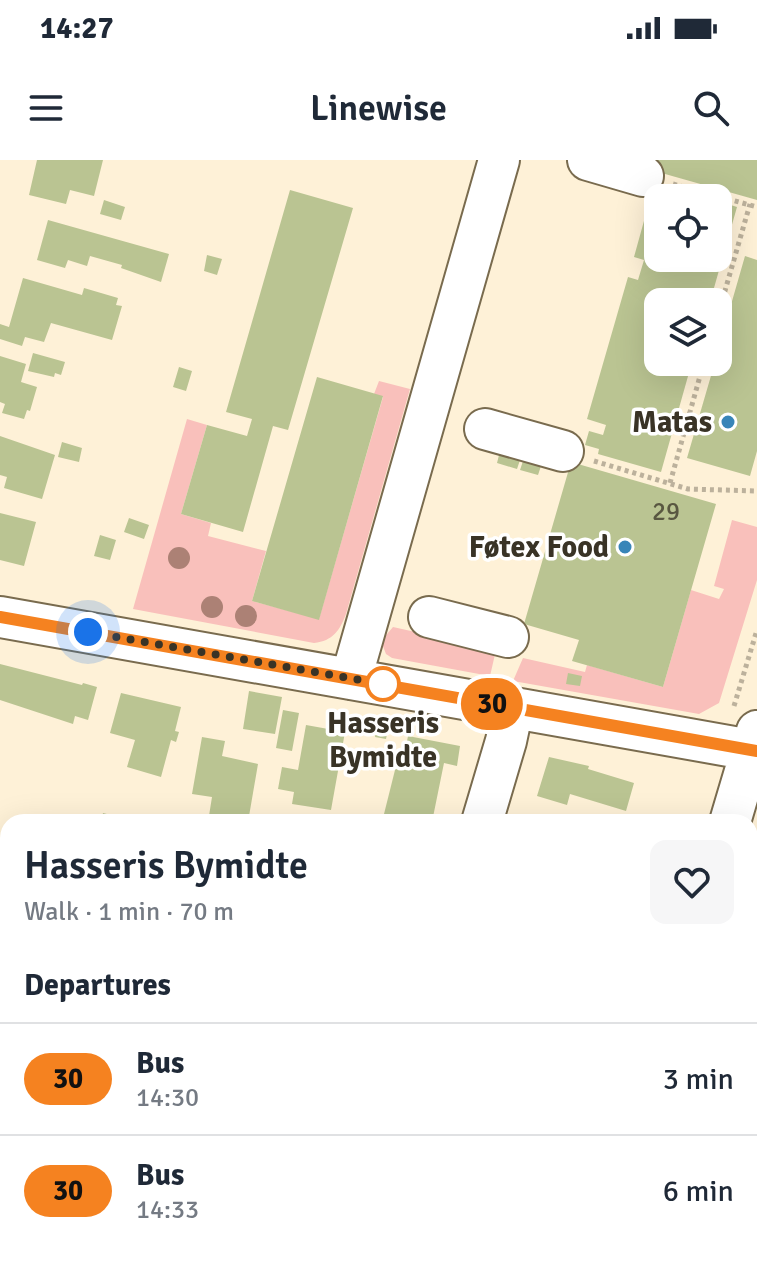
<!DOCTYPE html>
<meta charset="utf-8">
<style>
:root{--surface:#fff;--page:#f6f6f7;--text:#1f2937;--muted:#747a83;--line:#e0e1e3}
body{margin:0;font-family:Signika,sans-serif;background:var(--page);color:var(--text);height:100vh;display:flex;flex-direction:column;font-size:30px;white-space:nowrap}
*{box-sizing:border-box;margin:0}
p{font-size:26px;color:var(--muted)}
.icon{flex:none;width:44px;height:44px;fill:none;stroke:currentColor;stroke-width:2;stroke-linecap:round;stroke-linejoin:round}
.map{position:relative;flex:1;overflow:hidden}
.details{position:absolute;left:0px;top:654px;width:758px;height:448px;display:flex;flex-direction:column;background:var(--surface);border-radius:24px 24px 0 0;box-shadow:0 8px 32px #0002}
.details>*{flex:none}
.badge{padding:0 16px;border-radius:26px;font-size:28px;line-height:52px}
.tools{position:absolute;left:644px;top:24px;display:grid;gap:16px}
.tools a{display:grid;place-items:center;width:88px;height:88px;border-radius:16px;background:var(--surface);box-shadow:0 8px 32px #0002;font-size:40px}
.you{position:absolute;width:40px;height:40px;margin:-20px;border:6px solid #fff;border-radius:50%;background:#1a73e8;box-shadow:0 0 0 12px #1a73e833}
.map>.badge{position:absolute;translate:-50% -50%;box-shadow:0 0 0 4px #fff}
h2{padding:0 24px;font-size:30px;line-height:72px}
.round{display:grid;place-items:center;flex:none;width:84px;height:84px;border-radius:16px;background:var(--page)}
.headline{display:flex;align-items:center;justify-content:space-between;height:136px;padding:0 24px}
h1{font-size:38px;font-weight:600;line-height:60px}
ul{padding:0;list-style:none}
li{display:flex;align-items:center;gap:24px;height:112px;padding:0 24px;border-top:2px solid var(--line)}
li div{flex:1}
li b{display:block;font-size:30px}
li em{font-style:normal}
li .badge{min-width:88px;font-weight:700;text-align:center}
.status{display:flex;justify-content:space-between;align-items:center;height:56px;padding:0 40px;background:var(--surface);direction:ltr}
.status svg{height:22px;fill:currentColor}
header{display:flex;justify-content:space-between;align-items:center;height:104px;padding:0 24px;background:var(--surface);font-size:36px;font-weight:600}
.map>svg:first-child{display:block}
.green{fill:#f9c0bb}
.building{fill:#bac492}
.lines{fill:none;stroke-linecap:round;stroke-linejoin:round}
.minor-casing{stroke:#796b4e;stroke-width:44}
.path{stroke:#bcb19c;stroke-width:5;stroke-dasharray:4 4;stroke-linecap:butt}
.minor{stroke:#fff;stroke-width:40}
.tree{fill:#ac8175}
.line-casing{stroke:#fff;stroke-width:18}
.line{stroke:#f58220;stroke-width:12}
.walk{stroke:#393326;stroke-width:8;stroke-dasharray:0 14.4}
.poi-dot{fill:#3885b8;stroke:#fff;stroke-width:3}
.stop-dot{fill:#fff;stroke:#f58220;stroke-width:4}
.labels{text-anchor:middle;stroke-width:7;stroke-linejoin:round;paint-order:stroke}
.number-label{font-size:26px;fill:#595741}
.poi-label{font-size:30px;font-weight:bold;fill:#393326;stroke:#fff;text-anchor:end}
.stop-label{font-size:30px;font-weight:bold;fill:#393326;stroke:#fff}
</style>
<div class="status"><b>14:27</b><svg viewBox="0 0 49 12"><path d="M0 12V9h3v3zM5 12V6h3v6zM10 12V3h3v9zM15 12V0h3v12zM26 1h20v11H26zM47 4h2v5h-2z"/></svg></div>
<header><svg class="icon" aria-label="menu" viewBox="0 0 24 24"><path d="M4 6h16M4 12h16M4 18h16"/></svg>Linewise<svg class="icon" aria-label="search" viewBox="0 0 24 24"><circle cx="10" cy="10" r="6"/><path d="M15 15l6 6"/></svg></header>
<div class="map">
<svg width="757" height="1102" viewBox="0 0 757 1102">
<rect width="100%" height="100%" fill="#fef1d7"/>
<!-- green -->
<path class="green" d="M379 221 410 229 346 454C340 470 333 481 314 483L133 449 187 259 207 265 181 354 211 363 208 376 266 391 252 441 319 459 383 237 374 234Z
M732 360 757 367V420L719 543 699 554 513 521 523 498 585 512 587 505 663 527 691 430 719 439 724 429 714 426Z
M393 467 496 490 490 516 392 498 386 494 381 481Z"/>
<!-- building -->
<path class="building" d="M37 0H103L94 36 70 30 66 44 29 35Z
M621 0H757V40L658 12Z
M674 29 703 37V38H672Z
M290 30 353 48 288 270 273 266 243 372 181 354 207 265 247 276 252 259 226 252Z
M652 32 669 37 658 38V98H718V41L737 47 710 142H658V202H692L661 312 598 294 599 289 585 285 589 271 603 275 606 265 587 259 628 117 638 120 644 100 634 97Z
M104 40 125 47 121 60 100 54Z
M48 60 169 94 161 122 121 108 122 105 90 96 87 106 68 100 65 108 37 100Z
M207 95 222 99 217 115 204 111Z
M745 96 757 100V291L750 316 687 298 715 202H718V190Z
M23 118 82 135 84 128 118 138 116 145 122 146 112 180 51 163 44 182 25 177 22 186 0 179V164L9 167Z
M33 193 65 202 61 215 55 213 54 217 28 211Z
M0 196 26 204 21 222 37 227 30 251 27 250 24 259 2 253 5 244 0 242Z
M179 207 192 211 186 231 173 227Z
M317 217 383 236 319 460 252 441Z
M0 276 55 295 42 339 4 328 7 317 0 315Z
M62 282 82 288 79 302 58 297Z
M500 291 521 297 517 309 497 303Z
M524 298 542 303 538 315 520 310Z
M571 302 716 344 663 527 572 501 579 480 524 464Z
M0 353 36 362 24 406 0 400Z
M129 358 149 365 144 379 124 372Z
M100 375 116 380 110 400 94 396Z
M0 504 82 525 83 523 97 527 88 560 75 556 73 564 0 540Z
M568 513 582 516 580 526 566 524Z
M249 531 282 537 275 574 243 569Z
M121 533 181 547 175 571 179 572 176 582 171 580 161 617 127 607 135 580 110 573Z
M283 550 299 553 292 591 276 588Z
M379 556 390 559 386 579 375 577Z
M306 565 345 572 331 650 292 644 294 632 278 629 282 607 298 610Z
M408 576 460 586 457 606 444 603 432 662H382L396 606 402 607Z
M202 577 225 581 222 596 258 604 248 662H208L212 637 192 634Z
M549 597 589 606 588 609 634 623 626 651 570 634 567 645 537 636Z
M103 653 133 661V662H101Z
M750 948 757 950V965L750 963Z
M0 1058 8 1060V1094H18L16 1102H0Z
M40 1094H60L57 1102H37Z
M73 1094H99L112 1097 111 1102H71Z
M459 1094H498L496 1101 485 1097 484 1102Z
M716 1094H738L757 1100V1102H714Z"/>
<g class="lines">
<defs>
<path id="minor" d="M588 0 643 16
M485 269 563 291
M0 457 757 591
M429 457 508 477
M351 519 499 0
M482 662 506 581 513 548
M730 662 757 571
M284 1094 315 1102
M349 1102 351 1094
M598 1102 601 1094"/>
</defs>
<!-- minor casing -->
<use href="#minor" class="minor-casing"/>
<!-- path -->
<path class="path" d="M673 24 757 47
M718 155 750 44
M594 301 688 329 757 331
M670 323 704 202
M734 546 757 470"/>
<!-- minor -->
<use href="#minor" class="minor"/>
</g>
<!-- trees -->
<g class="tree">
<circle cx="179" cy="398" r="11"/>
<circle cx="212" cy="447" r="11"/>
<circle cx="246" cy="456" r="11"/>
</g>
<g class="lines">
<defs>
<path id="line" d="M0 457 757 591"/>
</defs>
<!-- line casing -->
<use href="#line" class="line-casing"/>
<!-- line -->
<use href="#line" class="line"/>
<!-- walk -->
<path class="walk" d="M88 472 383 524"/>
</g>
<!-- markers -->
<g class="poi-dot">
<circle cx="728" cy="262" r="8"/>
<circle cx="625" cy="387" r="8"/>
</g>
<circle class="stop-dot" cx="383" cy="524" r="16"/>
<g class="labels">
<!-- number labels -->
<g class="number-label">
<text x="666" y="360">29</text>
</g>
<!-- poi labels -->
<g class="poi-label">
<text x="712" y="272">Matas</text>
<text x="609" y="397">Føtex Food</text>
</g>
<!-- stop labels -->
<g class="stop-label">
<text x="383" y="573">Hasseris<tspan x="383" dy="34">Bymidte</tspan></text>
</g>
</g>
</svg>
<div class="tools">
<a><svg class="icon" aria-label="locate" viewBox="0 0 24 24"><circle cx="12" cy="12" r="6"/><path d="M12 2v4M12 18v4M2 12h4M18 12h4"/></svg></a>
<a><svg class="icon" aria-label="layers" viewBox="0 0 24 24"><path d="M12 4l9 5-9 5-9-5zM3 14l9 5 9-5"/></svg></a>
</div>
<div class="you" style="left:88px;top:472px"></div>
<b class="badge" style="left:492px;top:544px;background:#f58220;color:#111">30</b>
<section class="details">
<div class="headline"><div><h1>Hasseris Bymidte</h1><p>Walk · 1 min · 70 m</p></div><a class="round"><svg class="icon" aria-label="heart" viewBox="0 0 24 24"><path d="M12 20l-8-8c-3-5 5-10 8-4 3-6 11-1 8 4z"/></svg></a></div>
<h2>Departures</h2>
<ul>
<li><span class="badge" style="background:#f58220;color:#111">30</span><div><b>Bus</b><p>14:30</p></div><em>3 min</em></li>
<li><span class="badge" style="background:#f58220;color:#111">30</span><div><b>Bus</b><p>14:33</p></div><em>6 min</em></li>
</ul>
</section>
</div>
